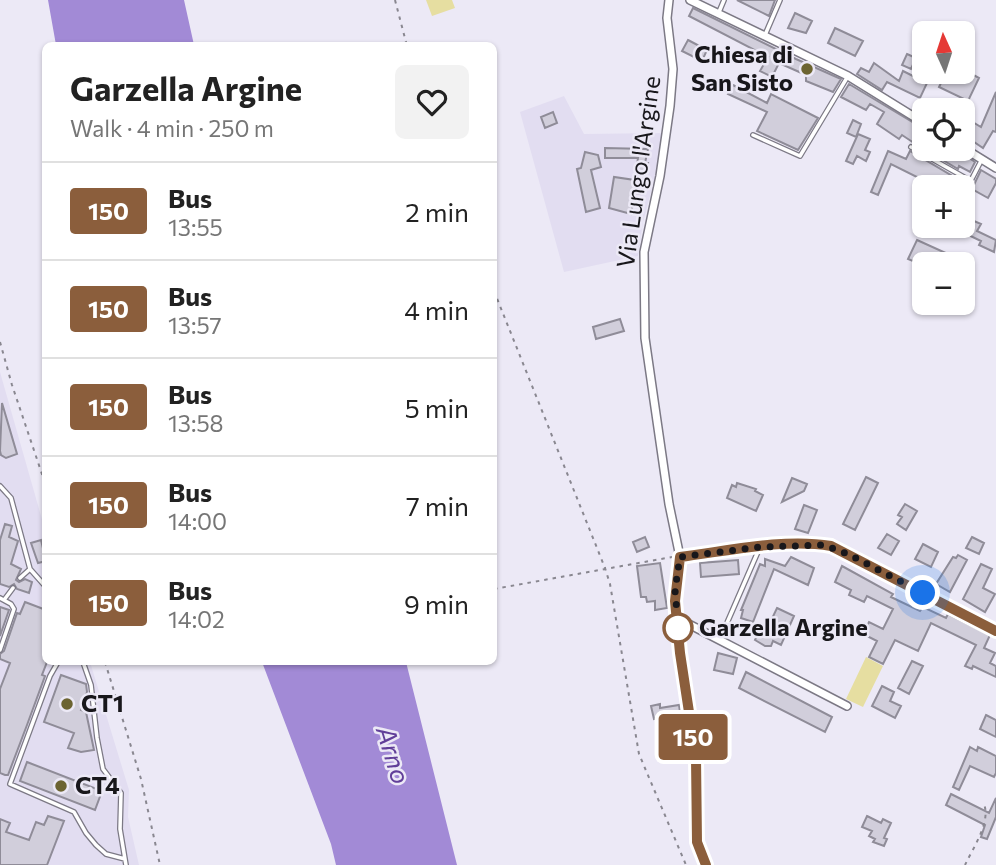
<!DOCTYPE html>
<meta charset="utf-8">
<style>
:root{--surface:#fff;--page:#f2f2f2;--text:#222;--muted:#767676;--line:#e0e0e0}
body{margin:0;font-family:Commissioner,sans-serif;background:var(--page);color:var(--text);height:100vh;display:flex;flex-direction:column;font-size:26px;white-space:nowrap}
*{box-sizing:border-box;margin:0}
p{font-size:23px;color:var(--muted)}
.icon{flex:none;width:38px;height:38px;fill:none;stroke:currentColor;stroke-width:2;stroke-linecap:round;stroke-linejoin:round}
.map{position:relative;flex:1;overflow:hidden}
.side{position:absolute;left:42px;top:42px;width:455px;height:623px;display:flex;flex-direction:column;background:var(--surface);border-radius:10px;box-shadow:0 2px 5px #0004}
.side>*{flex:none}
.badge{padding:0 14px;border-radius:5px;font-size:24px;line-height:46px}
.needle{width:46px;rotate:357deg}
.buttons{position:absolute;left:912px;top:21px;display:grid;gap:14px}
.buttons a{display:grid;place-items:center;width:63px;height:63px;border-radius:10px;background:var(--surface);box-shadow:0 2px 5px #0004;font-size:35px}
.you{position:absolute;width:35px;height:35px;margin:-18px;border:5px solid #fff;border-radius:50%;background:#1a73e8;box-shadow:0 0 0 10px #1a73e833}
.map>.badge{position:absolute;translate:-50% -50%;box-shadow:0 0 0 4px #fff}
.round{display:grid;place-items:center;flex:none;width:74px;height:74px;border-radius:10px;background:var(--page)}
.overview{display:flex;align-items:center;justify-content:space-between;height:119px;padding:0 28px}
h1{font-size:33px;font-weight:700;line-height:52px}
ul{padding:0;list-style:none}
li{display:flex;align-items:center;gap:21px;height:98px;padding:0 28px;border-top:2px solid var(--line)}
li div{flex:1}
li b{display:block;font-size:26px}
li em{font-style:normal}
li .badge{min-width:77px;font-weight:700;text-align:center}
.map>svg:first-child{display:block}
.built{fill:#e2ddf1}
.green{fill:#e6dea1}
.water{fill:#a28ad6}
.building{fill:#d1cedb;stroke:#8f8c98;stroke-width:2}
.lines{fill:none;stroke-linecap:round;stroke-linejoin:round}
.lane-casing{stroke:#7c7985;stroke-width:6}
.street-casing{stroke:#7c7985;stroke-width:10}
.path{stroke:#898790;stroke-width:2;stroke-dasharray:3.5 5;stroke-linecap:butt}
.lane{stroke:#fff;stroke-width:3.5}
.street{stroke:#fff;stroke-width:7}
.line-casing{stroke:#fff;stroke-width:16}
.line{stroke:#8b5e3c;stroke-width:10}
.walk{stroke:#18171b;stroke-width:7;stroke-dasharray:0 12.6}
.poi-dot{fill:#6c6431;stroke:#ece9f6;stroke-width:2.5}
.stop-dot{fill:#fff;stroke:#8b5e3c;stroke-width:3.5}
.labels{text-anchor:middle;stroke-width:5;stroke-linejoin:round;paint-order:stroke}
.poi-label{font-size:24px;font-weight:bold;fill:#18171b;stroke:#ece9f6;text-anchor:start}
.street-label{font-size:24px;fill:#18171b;stroke:#ece9f6}
.stop-label{font-size:24px;font-weight:bold;fill:#18171b;stroke:#ece9f6;text-anchor:start}
.water-label{font-size:26px;font-style:italic;fill:#613f99;stroke:#ece9f6}
</style>
<div class="map">
<svg width="996" height="865" viewBox="0 0 996 865">
<rect width="100%" height="100%" fill="#ece9f6"/>
<!-- built -->
<path class="built" d="M564 96 584 134 663 133 655 177 643 222 638 256 564 272 520 112Z
M0 372 45 530 46 662H90L129 790 128 817 139 865H0Z"/>
<!-- green -->
<path class="green" d="M426 0H452L455 8 432 16Z
M866 657 883 666 863 707 846 699Z"/>
<!-- water -->
<path class="water" d="M48 0H184L194 45H56Z
M262 662H406L457 865H336L331 844Z"/>
<!-- building -->
<path class="building" d="M737 0H775L769 16Z
M693 8 796 59 841 79 833 92 806 81V75L779 63 772 77 760 71 768 57 689 16Z
M795 13 812 21 806 33 788 28Z
M835 28 863 41 855 56 828 43Z
M688 40 707 50 702 61 682 51Z
M907 54 916 58 911 69 902 65Z
M874 63 899 81 903 71 927 83 920 98 887 82 882 90 857 74 861 68 869 72Z
M968 72 979 78 968 101 939 87 946 73 963 81Z
M849 84 924 129V149H956L975 162 970 172 959 166 958 169 914 143 902 135 899 139 877 124 884 112 870 104 866 110 841 97Z
M733 85 767 103 771 94 818 118 798 150 757 131 767 112 728 94Z
M996 92V132L993 131 983 148 974 142 972 146 962 141V136L971 121 981 127Z
M553 112 557 123 545 128 541 117Z
M853 120 861 124 856 137 847 133Z
M858 134 870 139 865 150 870 152 866 161 857 156 853 164 846 161Z
M605 148 648 149 645 163H648L643 194 635 193 631 214 609 208 614 177 635 180 638 158H605Z
M888 151 906 159 910 151 954 177 949 187 941 185 940 187H932L916 180 917 177 891 164 878 195 871 192Z
M585 152 598 155 601 167 591 170 600 208 586 212 577 169 581 168Z
M981 170 996 179V183L988 198 972 189Z
M967 218 981 224 977 231 996 240 994 252 979 245 981 241 956 229 958 226H962Z
M917 240 948 254 943 264H920L908 259Z
M620 319 624 331 596 339 593 327Z
M2 403 17 454 6 458 1 455 0 451Z
M866 477 878 483 855 530 843 524Z
M792 478 807 484 804 491 782 502Z
M737 483 756 489 755 491 763 495 756 511 727 498 732 485 736 487Z
M905 504 917 511 906 530 897 524 902 517 898 515Z
M804 505 817 510 808 533 795 529Z
M5 524 12 526 9 537 18 541 11 564 21 569 16 580 19 582 25 579 32 582 29 593 17 589 14 584 9 587 0 584V540Z
M887 534 899 541 891 555 878 548Z
M645 537 649 547 637 552 633 542Z
M972 537 984 543 979 554 966 548Z
M41 540 46 561 38 563 31 543Z
M923 544 938 552 931 567 915 559Z
M958 555 967 560 950 592 936 584 953 557 956 558Z
M791 557 814 568 808 585 774 569 753 622 741 618 743 610H741L760 564 765 566V559L785 566Z
M738 560 739 574 701 577 700 563Z
M660 563 667 608 655 610V601L647 602 646 597H641L637 566Z
M981 564 992 569 983 588 995 594 985 612 963 599Z
M842 566 893 594 891 597 920 611 923 607 946 618 948 614 990 635 984 648 995 653 990 663 996 666V677L973 666 972 669 965 666 976 645 931 623 918 651 895 640 883 664 869 657 877 641 863 634 869 622 883 629 893 609 867 596 864 602 849 595 851 590 835 582Z
M25 602 46 610V662H47L42 675 45 676 27 725 8 775H5L0 773V689L10 663 0 659V654L4 651 17 613 20 614Z
M0 607 9 610 0 636Z
M777 608 794 616 781 645 773 641 771 646H765L755 640 764 624 768 627Z
M718 653 737 658 733 674 714 670Z
M912 661 923 666 909 694 898 688Z
M746 672 832 717 825 732 739 688Z
M61 675 86 684 87 692 81 710 86 712 94 750 81 752 68 748 74 733 44 722Z
M882 686 894 692 890 701 901 706 895 718 872 706Z
M660 704V708L679 705 681 719 661 723 660 718 654 719 651 706Z
M986 715 996 720V737L980 729Z
M970 747 977 751 978 747 996 756V773L994 777 970 766 959 790 953 787Z
M27 762 102 791 95 810 20 781Z
M951 794 989 813 996 798V817L987 839 981 837 985 825 946 805Z
M48 816 64 821 47 865H0V819L10 823 6 832 29 840 36 822 44 825Z
M867 816 881 823 883 819 891 823 884 838 887 839 884 846 873 842 875 839 869 836 872 831 862 827Z"/>
<g class="lines">
<defs>
<path id="lane" d="M719 12 724 0
M765 35 780 0
M753 135 800 156 848 76
M911 147 971 181
M962 198 981 161
M946 230 948 226
M0 486 11 498 30 569 46 587
M20 578 30 569
M0 598 11 604 14 609 0 650
M4 600 13 588
M720 639 760 547
M58 662 50 676 10 784 74 812 86 833 96 845 106 854 125 859
M83 662 91 685 97 738 103 769 121 793 120 829 126 865"/>
<path id="street" d="M669 0 667 18 673 69 670 106 660 176 644 252 645 338 669 504 680 557 675 601 680 653 696 758 697 842 706 865
M690 0 848 76 924 123
M962 147 996 168
M680 557C729 551 782 539 831 546L996 631
M677 618 847 706"/>
</defs>
<!-- lane casing -->
<use href="#lane" class="lane-casing"/>
<!-- street casing -->
<use href="#street" class="street-casing"/>
<!-- path -->
<path class="path" d="M395 0 407 46
M494 291 605 568 610 584 639 754 686 865
M0 342 12 385 46 486
M494 589 672 557
M105 662 141 779 160 865
M965 865C973 848 991 822 984 804"/>
<!-- lane -->
<use href="#lane" class="lane"/>
<!-- street -->
<use href="#street" class="street"/>
</g>
<g class="lines">
<defs>
<path id="line" d="M706 865 697 842 696 758 680 653 675 601 680 557C727 551 784 538 831 546L996 631"/>
</defs>
<!-- line casing -->
<use href="#line" class="line-casing"/>
<!-- line -->
<use href="#line" class="line"/>
<!-- walk -->
<path class="walk" d="M678 628 679 635 675 590 680 557 760 547 824 545 848 554 923 593"/>
</g>
<!-- markers -->
<g class="poi-dot">
<circle cx="807" cy="69" r="7"/>
<circle cx="67" cy="704" r="7"/>
<circle cx="61" cy="786" r="7"/>
</g>
<circle class="stop-dot" cx="678" cy="628" r="14"/>
<g class="labels">
<!-- poi labels -->
<g class="poi-label">
<text x="793" y="63" text-anchor="end">Chiesa di<tspan x="793" dy="28">San Sisto</tspan></text>
<text x="81" y="712">CT1</text>
<text x="75" y="794">CT4</text>
</g>
<!-- street labels -->
<g class="street-label">
<text transform="translate(639 172) rotate(-82)" y="8">Via Lungo l'Argine</text>
</g>
<!-- stop labels -->
<g class="stop-label">
<text x="699" y="636">Garzella Argine</text>
</g>
<!-- water labels -->
<g class="water-label">
<text transform="translate(393 755) rotate(73)" y="9">Arno</text>
</g>
</g>
</svg>
<div class="buttons">
<a><svg class="needle" viewBox="-14 -14 28 28"><path d="M0-13l5 13h-10z" fill="#e53935"/><path d="M0 13l5-13h-10z" fill="#767676"/></svg></a>
<a><svg class="icon" aria-label="locate" viewBox="0 0 24 24"><circle cx="12" cy="12" r="6"/><path d="M12 2v4M12 18v4M2 12h4M18 12h4"/></svg></a>
<a>+</a>
<a>−</a>
</div>
<div class="you" style="left:923px;top:593px"></div>
<b class="badge" style="left:693px;top:737px;background:#8b5e3c;color:#fff">150</b>
<section class="side">
<div class="overview"><div><h1>Garzella Argine</h1><p>Walk · 4 min · 250 m</p></div><a class="round"><svg class="icon" aria-label="heart" viewBox="0 0 24 24"><path d="M12 20l-8-8c-3-5 5-10 8-4 3-6 11-1 8 4z"/></svg></a></div>
<ul>
<li><span class="badge" style="background:#8b5e3c;color:#fff">150</span><div><b>Bus</b><p>13:55</p></div><em>2 min</em></li>
<li><span class="badge" style="background:#8b5e3c;color:#fff">150</span><div><b>Bus</b><p>13:57</p></div><em>4 min</em></li>
<li><span class="badge" style="background:#8b5e3c;color:#fff">150</span><div><b>Bus</b><p>13:58</p></div><em>5 min</em></li>
<li><span class="badge" style="background:#8b5e3c;color:#fff">150</span><div><b>Bus</b><p>14:00</p></div><em>7 min</em></li>
<li><span class="badge" style="background:#8b5e3c;color:#fff">150</span><div><b>Bus</b><p>14:02</p></div><em>9 min</em></li>
</ul>
</section>
</div>
